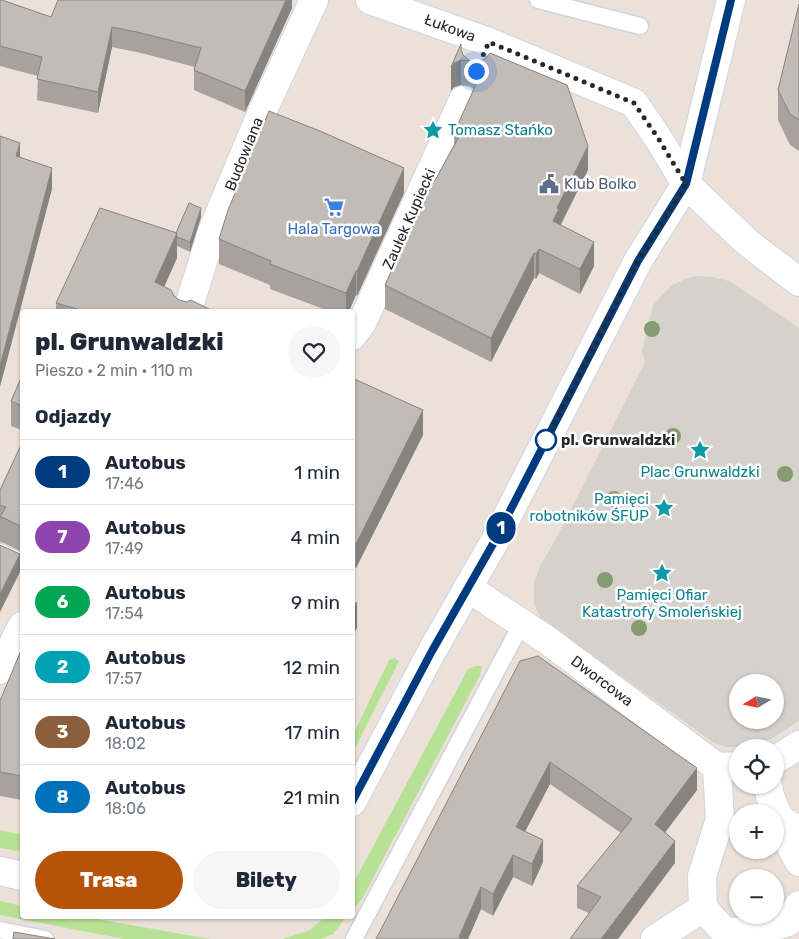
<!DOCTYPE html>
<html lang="pl">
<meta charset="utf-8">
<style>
:root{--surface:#fff;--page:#f6f6f7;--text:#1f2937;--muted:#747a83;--line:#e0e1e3;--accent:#b45309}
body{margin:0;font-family:Rubik,sans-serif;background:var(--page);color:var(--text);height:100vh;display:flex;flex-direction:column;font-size:19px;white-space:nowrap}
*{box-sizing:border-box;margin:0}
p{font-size:16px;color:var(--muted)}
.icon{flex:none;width:28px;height:28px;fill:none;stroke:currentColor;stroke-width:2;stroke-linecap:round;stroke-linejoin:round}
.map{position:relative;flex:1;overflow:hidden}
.details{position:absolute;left:20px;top:309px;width:335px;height:610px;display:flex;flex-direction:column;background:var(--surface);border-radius:5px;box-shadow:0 1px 4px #0004}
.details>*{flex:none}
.badge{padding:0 10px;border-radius:16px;font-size:18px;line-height:32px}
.needle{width:32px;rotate:260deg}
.controls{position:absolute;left:729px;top:674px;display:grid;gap:10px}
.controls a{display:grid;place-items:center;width:55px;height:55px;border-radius:50%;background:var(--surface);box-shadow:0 1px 4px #0004;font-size:25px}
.you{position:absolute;width:25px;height:25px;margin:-12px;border:4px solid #fff;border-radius:50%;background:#1a73e8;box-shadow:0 0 0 8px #1a73e833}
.map>.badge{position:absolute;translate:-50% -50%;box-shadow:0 0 0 2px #fff}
h2{padding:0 15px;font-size:19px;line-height:45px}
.round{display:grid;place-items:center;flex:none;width:52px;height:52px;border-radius:26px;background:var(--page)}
.overview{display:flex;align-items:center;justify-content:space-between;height:85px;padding:0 15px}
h1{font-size:24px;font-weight:800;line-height:38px}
.action{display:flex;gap:10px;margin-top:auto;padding:10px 15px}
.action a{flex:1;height:58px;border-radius:30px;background:var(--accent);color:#fff;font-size:20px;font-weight:800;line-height:58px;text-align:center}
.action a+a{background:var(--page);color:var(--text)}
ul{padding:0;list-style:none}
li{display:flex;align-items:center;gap:15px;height:65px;padding:0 15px;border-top:1px solid var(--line)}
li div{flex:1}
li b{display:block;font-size:19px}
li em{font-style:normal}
li .badge{min-width:55px;font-weight:700;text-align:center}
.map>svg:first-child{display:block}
.grass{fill:#b7e295}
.plaza{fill:#d7d1cc;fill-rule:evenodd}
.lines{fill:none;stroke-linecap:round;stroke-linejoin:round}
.lane-casing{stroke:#ced4e1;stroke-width:19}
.street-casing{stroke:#ced4e1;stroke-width:30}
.secondary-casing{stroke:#ced4e1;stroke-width:30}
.lane{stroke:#fff;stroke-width:16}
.street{stroke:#fff;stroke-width:28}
.secondary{stroke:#fff;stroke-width:28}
.tree{fill:#849c6f}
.wall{fill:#a8a19d}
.shaded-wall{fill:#88837f}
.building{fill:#c3bbb6;stroke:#88837f}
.line-casing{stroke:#fff;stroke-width:11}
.line{stroke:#003b80;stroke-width:8}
.walk{stroke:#282828;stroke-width:5;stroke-dasharray:0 9}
.stop-dot{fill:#fff;stroke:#003b80;stroke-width:2.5}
.labels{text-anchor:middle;stroke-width:5;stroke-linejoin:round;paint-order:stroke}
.street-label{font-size:15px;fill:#282828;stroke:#fff}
.culture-label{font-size:15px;fill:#0d838f;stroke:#fff}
.service-label{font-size:15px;fill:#4e5e75;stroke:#fff;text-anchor:start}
.shop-label{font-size:15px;fill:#366cbe;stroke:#fff}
.stop-label{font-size:15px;font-weight:bold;fill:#282828;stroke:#fff;text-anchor:start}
</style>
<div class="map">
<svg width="799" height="939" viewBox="0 0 799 939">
<rect width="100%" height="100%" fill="#ebe1d9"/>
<!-- grass -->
<path class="grass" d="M395 658 399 661 353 752V735L389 660Z
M476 666H482L480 675 362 899 353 910V884L468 669Z
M0 830 22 835V852L0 848Z
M0 901 22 906V916H80L210 939H124L0 915Z
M326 916H347L333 934 321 939H283L310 930Z"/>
<!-- plaza -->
<path class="plaza" d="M697 276 712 277 729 281 799 328V721L773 738 759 745 747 747H726L714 743 546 622 540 617 534 604V582L541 564 556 539 645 362 642 351 653 305 671 286 685 279ZM738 682H775V720H738Z"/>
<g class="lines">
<defs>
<path id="lane" d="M538 0 640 26
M0 552 22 562
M0 930 45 939
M354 939 522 623"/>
<path id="street" d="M370 0 489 42 634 103 658 138 686 184
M186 311 191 300 213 229 263 110 314 0
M352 336 362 323 463 100
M468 588 547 640 717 767 738 766
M0 670 22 626
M775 760 799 745
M717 767 720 819 702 876 703 908 725 932 758 931 788 922 799 905
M768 785 770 796 779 818 799 831
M776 818H779L790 845 799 862
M655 939 703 908"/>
<path id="secondary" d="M686 184 747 242 799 282
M352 802 432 651 493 544 638 261 686 184 731 0
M0 871 22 876"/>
</defs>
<!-- lane casing -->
<use href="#lane" class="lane-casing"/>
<!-- street casing -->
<use href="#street" class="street-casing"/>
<!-- secondary casing -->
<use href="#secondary" class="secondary-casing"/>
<!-- lane -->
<use href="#lane" class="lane"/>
<!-- street -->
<use href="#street" class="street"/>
<!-- secondary -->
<use href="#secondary" class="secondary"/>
</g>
<!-- trees -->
<g class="tree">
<circle cx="652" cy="329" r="8"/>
<circle cx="673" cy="436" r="8"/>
<circle cx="785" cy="474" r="8"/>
<circle cx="614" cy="499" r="8"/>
<circle cx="605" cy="580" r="8"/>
<circle cx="639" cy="628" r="8"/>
</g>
<!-- wall -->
<path class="wall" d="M0 0 51 17 292 0V8L245 112 194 90V70L195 67 141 53 112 47 98 113 37 100 38 76 0 66Z
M799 4V151L790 145 778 120V90Z
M461 50 463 55 588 170 561 225 594 266 580 294 539 273 536 279 534 278 491 362 385 309V285L434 182 454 145V133L474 89 470 86 461 85 454 87 451 91Z
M404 193 357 296 356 295 349 311H329L270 289V285L219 264V239Z
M201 217 190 252 177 246V258L164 287 179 300 213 311H56V303L176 233Z
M22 376V430L11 426V401Z
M352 378 423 435 356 568 352 567Z
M22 443V552L4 543 0 542V490Z
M22 648V800L0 796V701Z
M520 661 697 790 665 832 675 863 589 913 577 908V886L621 833 550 784 525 831 543 862 532 886 513 877 493 916 481 909 468 939Z"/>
<!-- shaded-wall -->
<path class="shaded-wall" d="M286 0H292V8L245 112V91Z
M112 27V47L98 113V92Z
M461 44V85L454 87 451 91V67Z
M20 143V164L16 156Z
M588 146V170L559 227 553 221 557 208Z
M52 168V189L0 387V366Z
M404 168V193L357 296V271Z
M201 208V217L190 252V242Z
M177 233V258L155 307V282Z
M594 242V266L580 294V269Z
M539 249V273L536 279V254Z
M534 253V278L491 362V338Z
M356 271V295L349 311H346V293Z
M423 410V435L356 568V544Z
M20 554V572L0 612V594Z
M357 603V628L352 637V612Z
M550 762V784L516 849V827Z
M697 768V790L655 846V824Z
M543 840V862L532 886V864Z
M675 841V863L618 939H601Z
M513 855V877L493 916V894Z
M481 887V909L468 939H459V937Z"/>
<!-- building -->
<path class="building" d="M0 0H2L51 17 58 0H286L245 91 194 70 201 48 141 33 112 27 98 92 37 79 42 57 0 46Z
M799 4V120L790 114 778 90Z
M461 44V49L463 55 470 61 477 62 485 59 490 53 567 85 588 146 557 208 559 209 553 221 594 242 580 269 539 249 536 254 534 253 491 338 385 285 432 181 434 182 460 135 454 133 477 82 478 73 475 66 470 61 461 60 454 63 451 67Z
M269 111 320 131 404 168 357 271H356L346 293 270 264 271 261 219 239 228 210Z
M0 136 20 143 16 156 52 168 0 366Z
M189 203 201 208 190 242 177 237 176 233Z
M100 208 177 233 155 282 171 290 174 296 179 300 187 302 191 300 213 311H84L56 303Z
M22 376V406L11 401Z
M352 378 423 410 356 544 352 542Z
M22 443V527L4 518 0 517 6 507 0 505V490Z
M0 545 20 554 0 594Z
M352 601 357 603 352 612Z
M22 648V776L0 772V701Z
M538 656 697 768 655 824 675 841 601 939H570L601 897 577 886 632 819 550 762 516 827 543 840 532 864 513 855 493 894 481 887 459 937 461 939H376L520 661Z
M14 932 55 939H13Z"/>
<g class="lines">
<defs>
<path id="line" d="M352 802 432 651 493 544 638 261 686 184 731 0"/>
</defs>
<!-- line casing -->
<use href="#line" class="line-casing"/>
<!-- line -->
<use href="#line" class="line"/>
<!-- walk -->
<path class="walk" d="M476 71 489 42 634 103 658 138 686 184 638 261 546 440"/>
</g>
<!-- icons -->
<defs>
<symbol id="sight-bare" viewBox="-9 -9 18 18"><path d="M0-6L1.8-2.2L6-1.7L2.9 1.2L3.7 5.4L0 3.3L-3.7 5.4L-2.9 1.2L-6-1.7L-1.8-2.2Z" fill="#0f9aa8" stroke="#fff" stroke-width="2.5" paint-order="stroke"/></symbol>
<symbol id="civic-bare" viewBox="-9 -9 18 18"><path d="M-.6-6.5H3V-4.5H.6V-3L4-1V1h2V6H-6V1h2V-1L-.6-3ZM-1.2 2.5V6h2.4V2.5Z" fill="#5c6f8a" stroke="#fff" stroke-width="2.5" paint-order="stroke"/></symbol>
<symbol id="supermarket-bare" viewBox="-9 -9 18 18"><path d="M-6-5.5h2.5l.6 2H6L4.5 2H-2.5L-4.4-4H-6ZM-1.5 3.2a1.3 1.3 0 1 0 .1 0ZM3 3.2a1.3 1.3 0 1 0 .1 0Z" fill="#3f7fe0" stroke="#fff" stroke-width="2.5" paint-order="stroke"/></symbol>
</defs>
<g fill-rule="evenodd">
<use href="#sight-bare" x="419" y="116" width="28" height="28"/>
<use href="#civic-bare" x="535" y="170" width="28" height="28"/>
<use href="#supermarket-bare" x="320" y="193" width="28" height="28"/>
<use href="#sight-bare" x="686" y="436" width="28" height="28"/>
<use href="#sight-bare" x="650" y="494" width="28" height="28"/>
<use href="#sight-bare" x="648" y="559" width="28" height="28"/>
</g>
<!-- markers -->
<circle class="stop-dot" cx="546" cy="440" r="10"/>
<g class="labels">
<!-- street labels -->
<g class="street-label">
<text transform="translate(450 28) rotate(20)" y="5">Łukowa</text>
<text transform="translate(244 154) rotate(-68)" y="5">Budowlana</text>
<text transform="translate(409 219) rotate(-66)" y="5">Zaułek Kupiecki</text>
<text transform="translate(602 681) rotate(37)" y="5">Dworcowa</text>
</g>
<!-- culture labels -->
<g class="culture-label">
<text x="448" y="135" text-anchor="start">Tomasz Stańko</text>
<text x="700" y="477">Plac Grunwaldzki</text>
<text x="649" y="504" text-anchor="end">Pamięci<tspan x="649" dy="17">robotników ŚFUP</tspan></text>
<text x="662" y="600">Pamięci Ofiar<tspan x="662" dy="17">Katastrofy Smoleńskiej</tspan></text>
</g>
<!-- service labels -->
<g class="service-label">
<text x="564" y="189">Klub Bolko</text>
</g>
<!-- shop labels -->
<g class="shop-label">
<text x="334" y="234">Hala Targowa</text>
</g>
<!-- stop labels -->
<g class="stop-label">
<text x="561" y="445">pl. Grunwaldzki</text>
</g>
</g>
</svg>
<div class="controls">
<a><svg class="needle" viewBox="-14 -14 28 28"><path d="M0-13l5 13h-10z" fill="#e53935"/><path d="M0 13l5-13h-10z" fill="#747a83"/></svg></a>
<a><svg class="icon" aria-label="locate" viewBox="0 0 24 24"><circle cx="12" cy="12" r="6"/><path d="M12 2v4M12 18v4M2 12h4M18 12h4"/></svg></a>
<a>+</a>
<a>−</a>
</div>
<div class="you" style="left:476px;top:71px"></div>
<b class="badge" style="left:501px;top:528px;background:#003b80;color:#fff">1</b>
<section class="details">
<div class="overview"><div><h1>pl. Grunwaldzki</h1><p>Pieszo · 2 min · 110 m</p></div><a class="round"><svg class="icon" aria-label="heart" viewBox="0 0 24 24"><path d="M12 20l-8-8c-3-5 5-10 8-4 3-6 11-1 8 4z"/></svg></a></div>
<h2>Odjazdy</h2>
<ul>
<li><span class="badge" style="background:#003b80;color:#fff">1</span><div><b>Autobus</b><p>17:46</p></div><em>1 min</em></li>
<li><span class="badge" style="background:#8e44ad;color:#fff">7</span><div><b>Autobus</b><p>17:49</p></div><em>4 min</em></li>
<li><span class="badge" style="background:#00a651;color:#fff">6</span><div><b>Autobus</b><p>17:54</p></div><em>9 min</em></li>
<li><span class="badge" style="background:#00a3b4;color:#fff">2</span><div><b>Autobus</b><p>17:57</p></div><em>12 min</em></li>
<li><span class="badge" style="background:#8b5e3c;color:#fff">3</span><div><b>Autobus</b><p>18:02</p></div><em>17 min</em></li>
<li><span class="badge" style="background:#0072bc;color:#fff">8</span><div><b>Autobus</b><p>18:06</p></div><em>21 min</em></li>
</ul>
<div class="action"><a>Trasa</a><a>Bilety</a></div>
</section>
</div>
